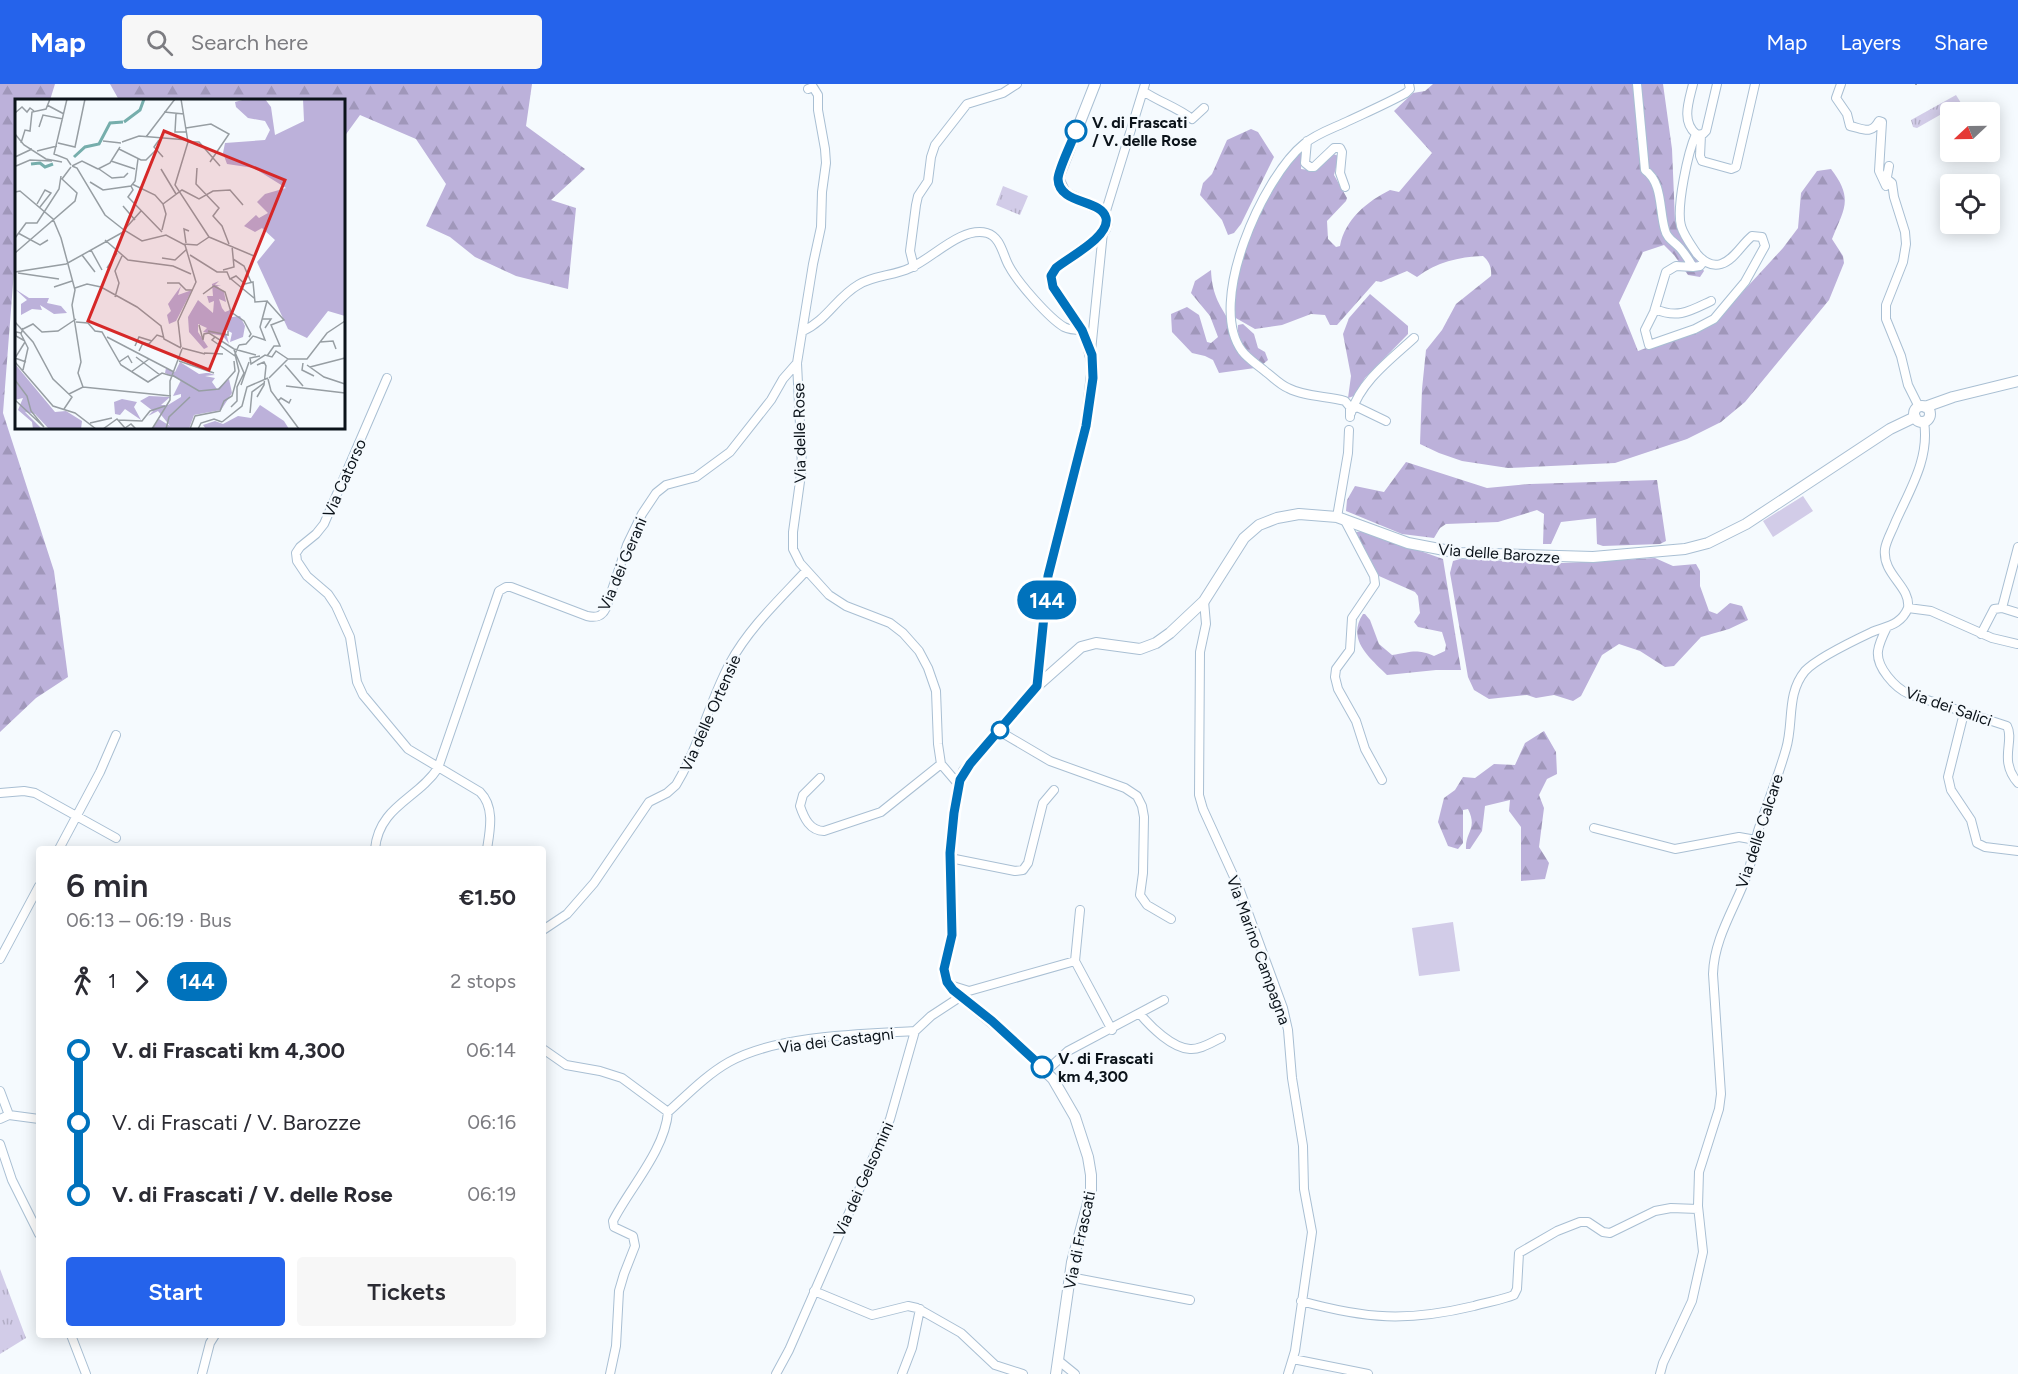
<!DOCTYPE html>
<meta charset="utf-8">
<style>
:root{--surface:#fff;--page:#f7f7f7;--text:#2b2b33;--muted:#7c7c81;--accent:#2563eb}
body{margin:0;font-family:Figtree,sans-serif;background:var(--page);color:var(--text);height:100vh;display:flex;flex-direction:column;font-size:22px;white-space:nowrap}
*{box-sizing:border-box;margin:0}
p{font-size:20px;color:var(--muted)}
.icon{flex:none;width:33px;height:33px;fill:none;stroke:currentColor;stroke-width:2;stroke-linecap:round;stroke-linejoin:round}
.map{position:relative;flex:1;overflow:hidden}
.drawer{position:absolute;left:36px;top:762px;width:510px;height:492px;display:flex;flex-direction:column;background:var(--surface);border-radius:6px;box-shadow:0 3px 15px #0003}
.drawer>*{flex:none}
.badge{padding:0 12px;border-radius:20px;font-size:21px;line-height:39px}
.needle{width:39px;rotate:248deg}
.controls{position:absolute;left:1940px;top:18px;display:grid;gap:12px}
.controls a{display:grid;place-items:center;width:60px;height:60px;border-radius:6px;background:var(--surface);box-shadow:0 3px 15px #0003;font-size:30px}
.map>.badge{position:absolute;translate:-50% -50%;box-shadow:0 0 0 3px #fff}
.legs{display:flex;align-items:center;gap:9px;height:66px;padding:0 30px;font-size:20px}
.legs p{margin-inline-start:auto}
.summary{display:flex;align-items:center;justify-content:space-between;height:102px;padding:0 30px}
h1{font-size:33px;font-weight:600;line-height:45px}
.action{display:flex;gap:12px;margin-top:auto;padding:12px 30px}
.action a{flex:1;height:69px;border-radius:6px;background:var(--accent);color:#fff;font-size:24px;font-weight:600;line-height:69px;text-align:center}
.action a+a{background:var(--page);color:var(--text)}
ul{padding:0 30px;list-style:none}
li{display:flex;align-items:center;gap:21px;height:72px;font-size:22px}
li i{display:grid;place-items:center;width:9px;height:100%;margin:0 8px;background:currentColor}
li i::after{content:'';width:15px;height:15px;margin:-8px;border:4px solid;border-radius:50%;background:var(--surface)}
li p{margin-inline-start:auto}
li:first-child i{background:linear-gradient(#0000 50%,currentColor 0)}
li:last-child i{background:linear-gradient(currentColor 50%,#0000 0)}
header{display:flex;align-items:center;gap:36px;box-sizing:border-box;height:84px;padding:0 30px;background:var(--accent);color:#fff}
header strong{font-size:28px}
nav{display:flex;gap:33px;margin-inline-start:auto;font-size:21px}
.search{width:420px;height:54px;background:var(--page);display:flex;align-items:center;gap:15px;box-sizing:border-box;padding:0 21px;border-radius:6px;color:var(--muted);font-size:22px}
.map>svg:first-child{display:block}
.grass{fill:url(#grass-tufts)}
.forest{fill:url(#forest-firs)}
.park{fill:#d2cce8}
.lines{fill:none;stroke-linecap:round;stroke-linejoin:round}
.minor-casing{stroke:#a9bfd3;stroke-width:10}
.major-casing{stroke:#a9bfd3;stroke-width:12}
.minor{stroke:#fff;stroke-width:8}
.major{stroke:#fff;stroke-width:10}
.rail{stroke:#8b9197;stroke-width:1.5;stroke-dasharray:12 6;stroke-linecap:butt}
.line-1-casing{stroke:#fff;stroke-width:14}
.line-1{stroke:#0072bc;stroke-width:9}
.stop-1-dot{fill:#fff;stroke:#0072bc;stroke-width:3}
.labels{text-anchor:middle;stroke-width:5;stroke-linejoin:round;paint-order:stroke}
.stop-label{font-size:16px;font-weight:bold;fill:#0b131a;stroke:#f5fafe;text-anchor:start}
.street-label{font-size:16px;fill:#0b131a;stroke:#f5fafe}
.inset-river{fill:none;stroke:#76aeac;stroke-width:3}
.inset-road{fill:none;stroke:#979ea3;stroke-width:1.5}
.view{fill:#d62828;fill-opacity:0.15;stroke:#d62828;stroke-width:3}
.inset-edge{fill:none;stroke:#0b131a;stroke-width:3}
</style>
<header>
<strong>Map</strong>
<div class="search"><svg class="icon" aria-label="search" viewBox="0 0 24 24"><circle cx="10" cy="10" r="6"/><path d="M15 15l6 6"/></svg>Search here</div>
<nav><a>Map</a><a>Layers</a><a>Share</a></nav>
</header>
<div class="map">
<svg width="2018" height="1290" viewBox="0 0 2018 1290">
<defs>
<pattern id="grass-tufts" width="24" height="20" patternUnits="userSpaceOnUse" patternTransform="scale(1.5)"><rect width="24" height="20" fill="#d2cce8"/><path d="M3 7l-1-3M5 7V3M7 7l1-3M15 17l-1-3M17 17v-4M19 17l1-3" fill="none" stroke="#b3aec6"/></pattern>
<pattern id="forest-firs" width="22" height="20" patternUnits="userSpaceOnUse" patternTransform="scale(1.5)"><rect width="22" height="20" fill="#bcb1da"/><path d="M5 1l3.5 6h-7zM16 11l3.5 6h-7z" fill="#a097ba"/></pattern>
</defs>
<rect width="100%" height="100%" fill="#f5fafe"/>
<!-- grass -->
<path class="grass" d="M1956 11 1961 19 1917 44 1913 43 1911 36Z
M1003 102 1028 112 1020 131 996 121Z
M0 1185 26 1254 0 1270Z"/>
<!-- forest -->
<path class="forest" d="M0 0H55L50 16H16V161L3 329 54 487 68 593 36 614 0 648Z
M110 0H532L526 42 585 85 551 116 576 124 568 205 516 192 475 173 450 153 426 142 446 100 416 55 360 31 344 53V16H119Z
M1433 0H1663L1672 65 1675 136 1683 156 1704 187 1700 193 1688 191 1674 171 1664 161 1643 168 1619 219 1638 267 1714 239 1783 164 1798 144 1801 109 1817 87 1831 85C1854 115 1844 125 1832 155L1843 172 1844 179 1829 216 1745 318 1721 338 1687 355 1615 379 1508 384 1462 377 1439 369 1420 360 1422 305 1426 266 1442 246 1456 220 1491 192C1492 184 1489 177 1483 172 1458 173 1437 178 1417 193L1407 187 1381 198 1376 197 1337 241H1330L1325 231 1311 230 1282 241 1255 245 1234 233C1230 178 1263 107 1300 67L1302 70 1301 85 1309 86 1333 70 1339 72 1334 91 1347 114 1346 117 1327 137 1328 155 1336 163 1340 162C1345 135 1368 117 1390 106L1399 108 1432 69 1394 27 1413 9 1425 7Z
M1251 45 1258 48 1274 73 1241 140 1234 149 1228 151 1222 136 1200 111 1203 99 1212 90 1227 56Z
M1211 186C1212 209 1218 219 1230 238 1240 252 1247 269 1255 284L1219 289 1213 276 1205 272 1192 269 1172 248 1171 230 1187 223 1199 231 1207 258 1211 259 1218 253 1210 232 1191 209 1195 197Z
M1370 210 1408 242V250L1365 294 1354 312 1348 314 1351 292 1343 250 1349 234Z
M1243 240 1254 250 1258 264 1265 268 1268 276 1262 281C1250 272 1236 257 1238 241Z
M1406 378 1487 404 1530 400 1657 396 1666 457 1660 460 1603 462 1597 460 1596 434 1561 438 1551 460H1543L1544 430 1537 426 1498 438 1446 440 1440 444 1434 454 1402 450 1346 427 1347 416 1355 402 1384 408Z
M1364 447 1443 475 1461 586H1436L1387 591C1370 574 1346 556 1363 530H1365L1370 536 1379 560 1392 571C1410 569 1415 564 1434 572L1445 567 1446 561 1442 548 1418 543 1414 538 1420 529 1418 512 1415 508 1379 492 1355 450 1356 448Z
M1655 474 1673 482 1696 480 1700 487V502L1709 527 1717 530 1730 519 1742 522 1748 536 1729 545 1701 553 1674 582 1665 583 1640 567 1619 560 1602 571 1581 612 1573 617 1554 611 1536 614 1527 611 1489 615 1474 606 1468 593 1450 489 1453 477 1460 475 1563 479Z
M1544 647 1556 668 1557 690 1547 695 1539 711 1544 724 1539 763 1549 779 1545 795 1521 797V743L1509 727 1510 716 1485 722 1482 747 1470 765H1466C1465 748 1478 745 1468 725L1463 726V759L1458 765 1448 762 1438 738 1444 714 1455 706 1463 693 1475 694 1494 680 1515 681 1525 659Z"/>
<!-- park -->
<path class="park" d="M1803 412 1813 427 1773 453 1763 437Z
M1453 838 1460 887 1419 892 1412 844Z"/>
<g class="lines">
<defs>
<path id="minor" d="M1637 0 1645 86C1663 99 1659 126 1665 146 1667 155 1674 157 1680 164 1685 170 1689 176 1693 183L1700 182 1704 177
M1693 0C1689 17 1681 37 1696 50
M1841 0 1836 14 1847 30 1850 42C1864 45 1871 51 1879 37L1882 38 1879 87 1886 102
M808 5 813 3 818 11V26L825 65 826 79 822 108 821 143 813 180 797 279 802 383 793 448V465L800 479 829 511 846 522 890 539 903 549 919 567 928 584 936 607 938 660 941 680 959 701
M1143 7C1159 18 1177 23 1192 35L1204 24
M1697 51 1703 50 1706 47 1717 0
M1701 51 1700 72 1702 77 1731 85 1736 83 1755 0
M1307 57 1305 79 1310 83H1314L1334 64H1340L1342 68 1340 89 1345 103
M1887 95 1892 99 1894 113 1905 148 1906 160 1903 178 1886 221V235L1901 272 1908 301 1919 323
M1886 98 1889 82
M1105 130 1145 0
M914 183 910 167 916 121 918 112 928 97 931 73 935 61 967 20 1003 9 1017 0
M1693 183 1676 182 1666 188 1654 228 1645 246 1649 261 1695 245 1714 235 1745 198 1765 162 1762 153 1752 152C1742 160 1734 176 1721 180 1711 183 1703 177 1697 170 1691 161 1684 152 1681 142 1676 123 1688 68 1696 50
M1655 225C1678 235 1690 227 1711 217
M803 247C826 237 837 213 858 201 874 191 894 192 910 184 932 175 961 142 987 149 1001 153 1003 172 1009 182 1018 199 1049 234 1064 243 1070 246 1076 246 1082 246
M1091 267 1103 148
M387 294 324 440 316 450 300 463 296 469 297 477 307 492 328 510 336 522 350 553 357 598 363 611 408 665 480 708C495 723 490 746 487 765
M1351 326 1357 323 1386 337
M1351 329C1361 297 1390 276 1414 254
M1350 333V323L1345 317C1327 312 1305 313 1288 304 1279 300 1273 293 1266 288 1258 281 1248 275 1242 267 1206 219 1263 93 1304 60 1316 50 1331 45 1344 39 1365 29 1386 20 1406 9L1410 5 1409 0
M1337 433 1348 369 1349 346
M1344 435 1374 492 1375 500 1352 534 1350 566 1336 585 1335 593 1338 605 1356 637 1365 665 1382 696
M1204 517 1206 540 1200 568 1199 711 1203 725 1239 804 1283 924 1288 946 1292 994 1303 1062 1304 1105 1312 1148 1295 1267 1288 1290
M1908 524 1931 527 1992 554 2017 560
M2002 524 2018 463
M1887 543C1883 551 1879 559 1878 567 1876 583 1895 604 1909 610L2007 642C2015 657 1998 676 2018 699
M1981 550 1994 525 2002 524 2018 529
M1964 629 1948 693 1951 706 1971 736 1977 759 1985 763 2018 767
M999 647 1050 677 1125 704 1137 712 1142 722 1144 733 1143 789 1140 811 1147 821 1171 835
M820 694 803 711 800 722C804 734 810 747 824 747L881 728 941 680
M0 709 24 707 35 709 116 754
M1594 744 1675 765 1739 753 1756 756
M59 765 100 688 116 651
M375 765C379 722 418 715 438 684L499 507 506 503H511L587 532C596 534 602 533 606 524L627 461 642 430 656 409 666 401 696 393 730 368 771 316 783 295 797 279
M950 774 1015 787 1023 786 1028 779 1043 719 1054 706
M1080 826 1075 877 1112 946
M543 846 567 830 594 799 649 718 667 709 676 701C699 663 709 618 730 579 749 544 779 516 806 487
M0 875 39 802
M953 902 969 907 1075 877
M1140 930C1151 943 1172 964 1190 965 1200 966 1212 958 1221 954
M543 965 566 981 600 987 622 994 668 1028C687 1011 706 991 729 978 778 951 860 950 915 947
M1046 987 1068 967 1164 916
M0 1007 9 1031
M9 1031 39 1035
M0 1035 9 1031
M0 1060 12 1096 39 1150
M1070 1193 1190 1216
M814 1207 872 1231 908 1222 917 1224 961 1249 995 1281 1023 1290
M1301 1217C1366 1235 1407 1238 1474 1222 1487 1218 1502 1216 1514 1211L1517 1205 1519 1169 1557 1147 1580 1138H1588L1603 1148 1610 1149 1655 1127 1671 1124 1698 1125
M71 1251 86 1290
M1293 1275 1368 1290
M1059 1277 1075 1290
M202 1290 210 1259 215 1251
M610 1290 616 1262 619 1207 624 1190 635 1162 633 1152 614 1143 613 1137C629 1105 665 1066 668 1028
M776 1290 789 1266 890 1035 915 947 931 932 960 913
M902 1290 912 1264 920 1225
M1660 1290 1663 1279 1692 1217 1703 1168 1698 1122 1699 1088 1719 1025 1721 1010 1713 890C1714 854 1735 824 1747 791 1752 777 1754 762 1758 747 1767 720 1778 693 1786 665 1794 639 1786 610 1805 587 1817 574 1855 556 1872 548 1887 542 1901 541 1908 524 1911 502 1882 491 1885 465 1886 457 1892 447 1895 439 1909 407 1930 375 1924 338"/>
<path id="major" d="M1914 330a8 8 0 1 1 16 0a8 8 0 1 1-16 0Z
M1925 323 1953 313 2018 297
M1037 602 1048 492 1086 342 1093 282 1086 253 1054 205 1051 192 1056 184 1100 152 1105 145 1107 138 1103 127 1065 109 1058 94 1095 0
M1056 1290 1072 1178 1091 1108V1091L1088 1073 1075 1033 1053 995 1013 956 954 907 947 898 944 885 952 851 950 769 954 729 959 701 964 687 1037 602 1081 563 1096 559 1140 565 1156 559 1170 549 1204 517 1244 454 1259 441 1277 434 1299 430 1337 433 1408 459 1460 469 1593 473 1685 465 1708 459 1746 440 1890 345 1915 333"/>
</defs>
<!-- minor casing -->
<use href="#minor" class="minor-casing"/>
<!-- major casing -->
<use href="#major" class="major-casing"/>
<!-- minor -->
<use href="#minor" class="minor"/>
<!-- major -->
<use href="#major" class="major"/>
<!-- rail -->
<path class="rail" d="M1916 0V1"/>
</g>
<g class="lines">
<defs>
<path id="line-1" d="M1042 983 992 937 953 906 947 898 944 885 952 851 950 769 954 729 960 696 970 680 1037 602 1048 492 1086 342 1093 294 1092 271 1082 246 1053 203 1051 192 1056 184C1069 173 1110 153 1106 134 1102 115 1059 121 1058 95 1058 86 1072 58 1076 47"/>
</defs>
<!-- line-1 casing -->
<use href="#line-1" class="line-1-casing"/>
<!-- line-1 -->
<use href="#line-1" class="line-1"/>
</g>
<!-- markers -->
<g class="stop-1-dot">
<circle cx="1076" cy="47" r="10"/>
<circle cx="1000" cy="646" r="8"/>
<circle cx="1042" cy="983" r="10"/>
</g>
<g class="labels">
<!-- stop labels -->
<g class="stop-label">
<text x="1092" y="44">V. di Frascati<tspan x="1092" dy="18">/ V. delle Rose</tspan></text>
<text x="1058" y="980">V. di Frascati<tspan x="1058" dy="18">km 4,300</tspan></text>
</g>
<!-- street labels -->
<g class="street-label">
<text transform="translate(799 349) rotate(-91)" y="6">Via delle Rose</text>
<text transform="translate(344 394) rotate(-66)" y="6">Via Catorso</text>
<text transform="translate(1499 469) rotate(4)" y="6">Via delle Barozze</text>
<text transform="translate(622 480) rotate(-67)" y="6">Via dei Gerani</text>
<text transform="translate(1949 622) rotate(19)" y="6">Via dei Salici</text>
<text transform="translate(710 629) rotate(-66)" y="6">Via delle Ortensie</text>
<text transform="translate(1759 747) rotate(-72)" y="6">Via delle Calcare</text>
<text transform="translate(1259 866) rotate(70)" y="6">Via Marino Campagna</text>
<text transform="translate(836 956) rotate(-7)" y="6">Via dei Castagni</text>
<text transform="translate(863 1095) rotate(-66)" y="6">Via dei Gelsomini</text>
<text transform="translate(1079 1156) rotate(-78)" y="6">Via di Frascati</text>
</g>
</g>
<!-- overview -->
<g transform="translate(15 15)">
<rect width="330" height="330" fill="#f5fafe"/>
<path d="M231 0H250L256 8 260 36 289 22 288 0H330V217L313 212 292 239 273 230 242 163 260 141 247 129 240 133 229 127 241 116 244 119 253 114 242 103 250 95 271 89 239 69 212 65 208 54 210 44 250 41 255 31 250 22 233 19 221 8 220 3ZM204 182 200 186H206L202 187 209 193 211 203 204 200 207 209 210 213 215 211 217 218 225 217 230 227 228 238 215 243 217 234 210 230 214 245 208 237 188 233 192 229 183 225V233L193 248 189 250 174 233 173 218 183 201 198 214 199 202 194 204 192 197H198L197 185ZM166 187 163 196 177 191 161 222 154 225 152 216 156 212 153 205ZM0 190 14 199H34L32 204 46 207 52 214 39 215 25 206 27 211 17 210 6 216V205L12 201ZM165 263 184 275 191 274H194L200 276 190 277 200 279 197 283 202 290 214 280 217 294 206 311 179 316 174 330H137L144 320 155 327 143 312 133 317 138 312 125 302 134 297 155 298 146 306H153L166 298V295L158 297 166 281 150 274 151 269 160 273ZM0 265 40 313 51 312 67 322 66 330H34L20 315 10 313 26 329 32 330H18L17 323 3 311 8 299 0 301ZM107 300 122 303 119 308 126 321 110 310 105 316 100 315 99 303ZM245 306 269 322 274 330H191L188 326 200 322 208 325 223 317 236 319Z" fill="#bcb1da"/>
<path class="inset-river" d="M109 23 125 11 129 0M59 58 70 48 84 45 95 24 108 23M16 65 25 64 30 68 38 65"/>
<path class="inset-road" d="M52 0 39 55 52 60 56 66M166 0 173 43M32 6 49 15M149 13 169 15M0 14 7 8 12 13 15 9 19 12M161 15 160 33H171M24 28 28 16 48 20M171 29 196 25 214 35 195 63M0 35 9 46 31 60 47 63M131 38 160 0M144 41 139 48 148 58M88 42 106 44M107 43 124 37 173 41M173 43 160 86 194 138M173 43H184L205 67M6 44 10 31 15 32 17 13 31 10 35 0M43 44 60 48 70 0M104 50 126 61H131L141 51M22 52 42 47M0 58 17 50M96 62 120 70M1 67 15 61 37 62M57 67 67 62 83 70M57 67 62 69 90 116 109 131 127 142 151 136 170 146 181 183 163 222 166 248M182 69 181 85 204 109 198 117 207 127 214 145M83 70 95 64 105 48M84 70 97 79 109 78 113 74M146 70 161 95M75 83 88 91 116 87 120 82 123 60M117 85 140 96 148 105M116 87 118 91 113 98 147 133M0 93 5 92 38 120 46 139 60 191 57 206 66 263 63 274 68 288M22 105 30 91 36 94 25 108M108 107 120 121M109 131 126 112M147 131 151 115 148 105 167 91 184 100 198 92 215 91 228 106M3 134 25 146 33 141M194 138 239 157M0 139 11 124H22L44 90 46 77M90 141 113 161 158 167 176 175M171 144 169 130 174 132M168 145 182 146 194 138M76 151 87 171M0 154 60 102 62 94 47 80 56 68M67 156 80 173M175 156 202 173H212L215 180 221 177 230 185 238 183 240 203 252 202 245 228 250 241 238 237 231 245 224 246M147 159 160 161 172 150M218 160 229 167 236 183M92 169 102 154M208 171 219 168 217 147M0 173 51 165 110 132M3 174 44 180M216 180 239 199M152 184H164L171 191H178M39 188 57 182M60 189 72 185 86 188 122 208 146 227 149 240 166 249M188 195 199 187 210 193 216 213 229 222 236 235 234 238M100 198 104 184 100 172 107 157M247 220H256L250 229M0 223 18 243 38 280 57 298 49 310M61 223 73 224 80 232 87 233 106 266 133 283 147 274 157 277M184 226 188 241 189 235 194 234 219 250 241 256M8 229 6 235 13 249 8 271M8 230 18 225 27 233 43 232 61 220M193 232 213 236V232M6 234 1 233V237L10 242M92 238 159 273M200 238 197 241 220 257M10 243 0 259 11 263M305 243 318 242 321 250M120 247 124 238 137 242M167 249 190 255M124 252 128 244 134 245 142 236 148 238M189 254 208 255M245 257 235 259 236 265 250 256 257 258 261 252 273 260M252 257 259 247H265L256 226 269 221 252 202M121 258 145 276M273 260H292L312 234 330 222M164 262 199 274M0 263 38 307 60 314 81 330M104 263 113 257 117 264M288 264 287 271 299 277M270 266 288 287M292 266 309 278 330 285M295 268 330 259M116 273 134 260M157 276 184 292 204 290 220 272 219 262M254 279 273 260M253 280 256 292 284 330M0 281 12 297 16 312 29 328 0 301M226 286 234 263M271 287 330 294M54 295 68 288 156 297M242 298 249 286 251 267 249 263 242 266M263 302 266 299 274 304 276 300M216 308 222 302V288L229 274 219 251M235 314 237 293 249 284M103 321 127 322 135 312 150 307M207 323 227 307 232 288 253 279M75 324 97 319M88 330 102 320 110 329 116 325 121 330M137 330 155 301V282L167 250M151 330 154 318 175 298M175 330 180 317 205 312 209 302 217 297 224 272 220 255 224 246M183 330 186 324 199 320 207 323"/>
<path class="view" d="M149 32 270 81 194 271 73 222Z"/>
<rect width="330" height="330" class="inset-edge"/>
</g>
</svg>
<div class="controls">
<a><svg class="needle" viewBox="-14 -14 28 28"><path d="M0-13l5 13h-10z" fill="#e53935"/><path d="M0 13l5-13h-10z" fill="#7c7c81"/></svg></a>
<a><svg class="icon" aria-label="locate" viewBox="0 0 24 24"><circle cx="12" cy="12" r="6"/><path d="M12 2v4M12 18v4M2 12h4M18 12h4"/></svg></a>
</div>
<b class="badge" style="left:1047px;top:516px;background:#0072bc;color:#fff">144</b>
<section class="drawer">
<div class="summary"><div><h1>6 min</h1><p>06:13 – 06:19 · Bus</p></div><b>€1.50</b></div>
<div class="legs"><svg class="icon" aria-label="walk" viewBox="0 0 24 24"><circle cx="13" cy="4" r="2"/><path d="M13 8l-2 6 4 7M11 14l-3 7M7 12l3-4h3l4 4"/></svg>1<svg class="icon" aria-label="forward" viewBox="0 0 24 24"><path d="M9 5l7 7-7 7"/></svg><b class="badge" style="background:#0072bc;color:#fff">144</b><p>2 stops</p></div>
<ul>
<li><i style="color:#0072bc"></i><b>V. di Frascati km 4,300</b><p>06:14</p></li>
<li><i style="color:#0072bc"></i><span>V. di Frascati / V. Barozze</span><p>06:16</p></li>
<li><i style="color:#0072bc"></i><b>V. di Frascati / V. delle Rose</b><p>06:19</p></li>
</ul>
<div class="action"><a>Start</a><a>Tickets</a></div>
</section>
</div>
